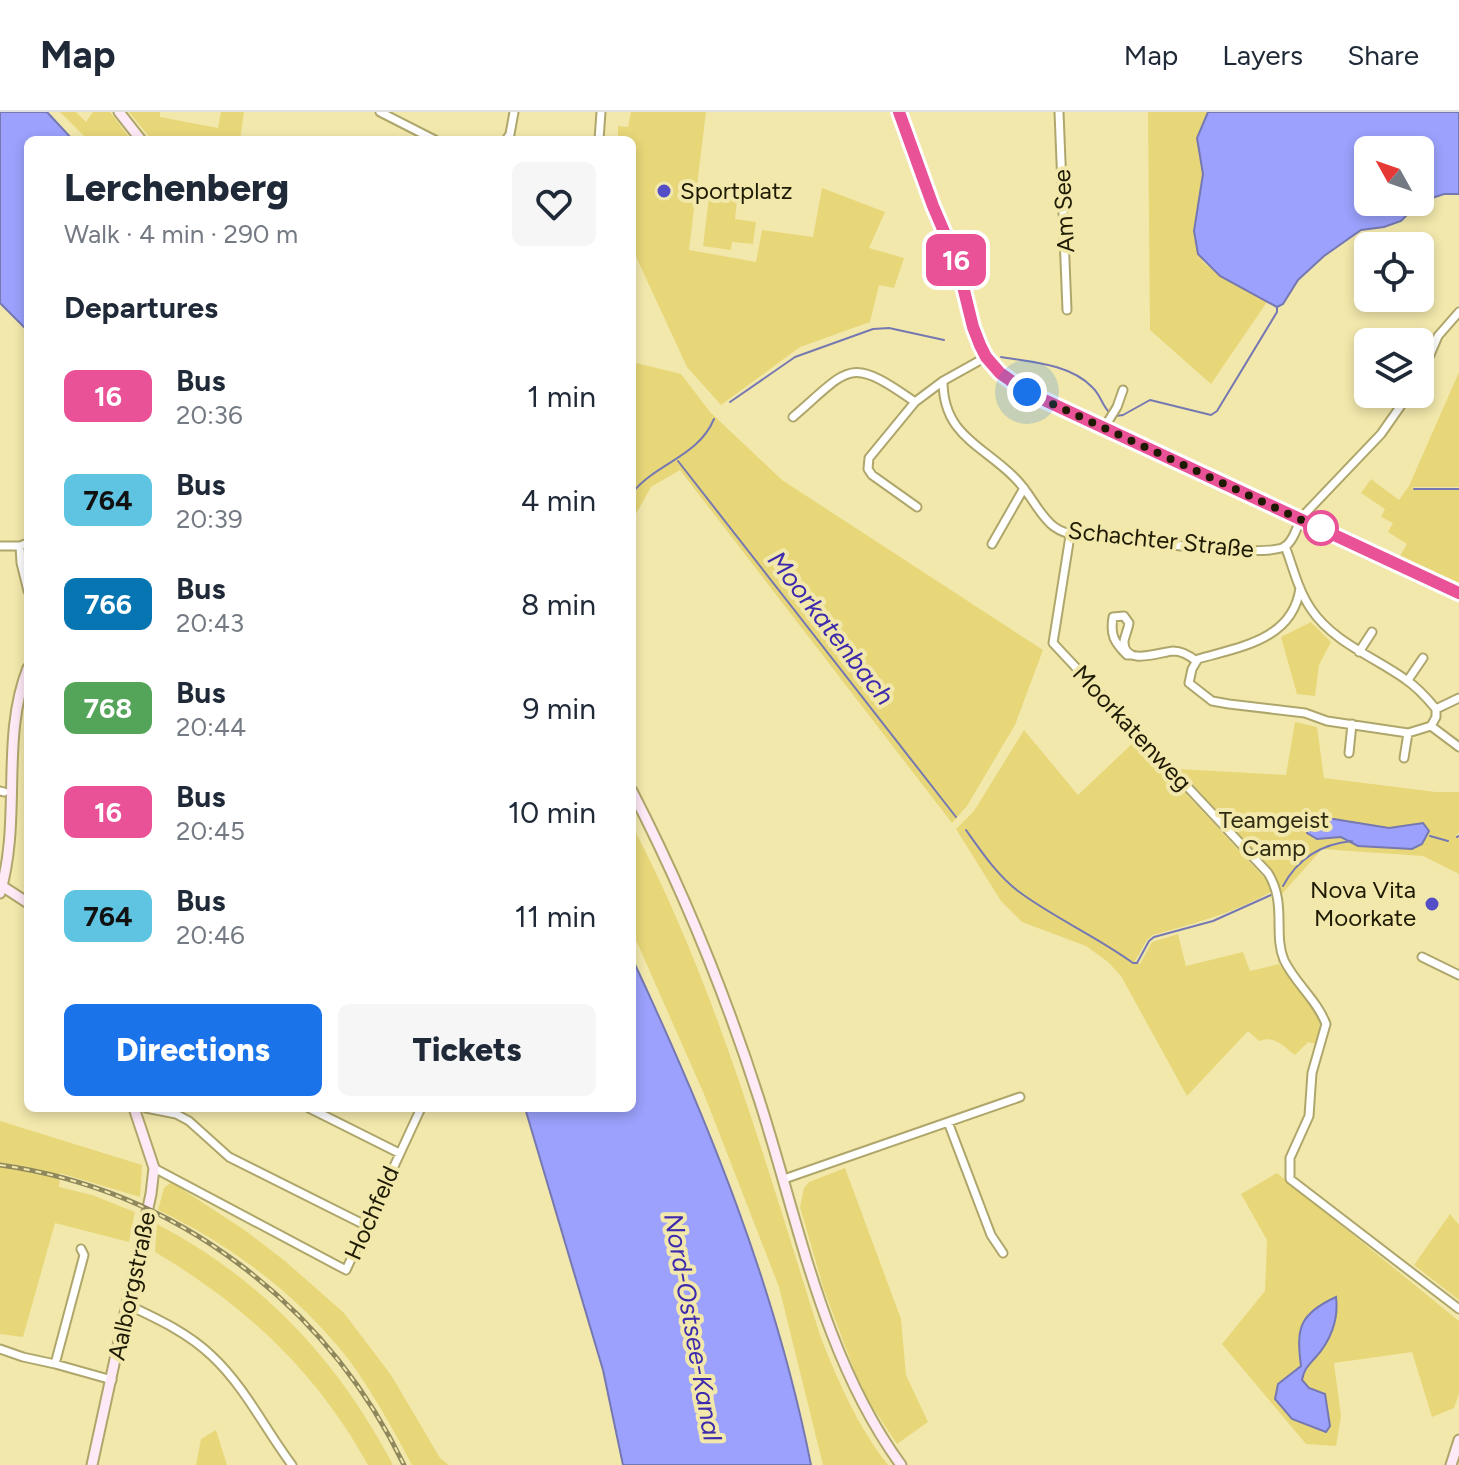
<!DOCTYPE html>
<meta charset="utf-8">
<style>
:root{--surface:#fff;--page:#f6f6f7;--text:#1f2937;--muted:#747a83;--line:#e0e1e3;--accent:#1a73e8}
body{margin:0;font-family:Figtree,sans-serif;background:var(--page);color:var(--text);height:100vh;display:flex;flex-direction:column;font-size:30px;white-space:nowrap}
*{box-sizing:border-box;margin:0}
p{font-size:26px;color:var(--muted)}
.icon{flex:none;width:44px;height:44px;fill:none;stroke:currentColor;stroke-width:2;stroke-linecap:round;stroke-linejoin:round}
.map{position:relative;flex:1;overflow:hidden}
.side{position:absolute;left:24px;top:24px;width:612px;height:976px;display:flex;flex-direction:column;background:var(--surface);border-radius:12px;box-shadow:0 4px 12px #0003}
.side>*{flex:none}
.badge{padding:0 16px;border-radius:12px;font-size:28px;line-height:52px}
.needle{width:52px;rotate:310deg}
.buttons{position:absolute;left:1354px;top:24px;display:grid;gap:16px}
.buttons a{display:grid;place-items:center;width:80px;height:80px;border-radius:12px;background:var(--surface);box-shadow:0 4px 12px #0003;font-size:40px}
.you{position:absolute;width:40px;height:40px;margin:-20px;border:6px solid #fff;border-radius:50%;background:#1a73e8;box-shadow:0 0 0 12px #1a73e833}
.map>.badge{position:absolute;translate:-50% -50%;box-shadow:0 0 0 4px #fff}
h2{padding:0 40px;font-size:30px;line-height:72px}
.round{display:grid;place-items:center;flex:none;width:84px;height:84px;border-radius:12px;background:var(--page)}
.overview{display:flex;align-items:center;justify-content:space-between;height:136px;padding:0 40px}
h1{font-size:38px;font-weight:800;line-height:60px}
.cta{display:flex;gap:16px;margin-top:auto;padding:16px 40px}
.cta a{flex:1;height:92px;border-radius:12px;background:var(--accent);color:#fff;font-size:32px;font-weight:800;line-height:92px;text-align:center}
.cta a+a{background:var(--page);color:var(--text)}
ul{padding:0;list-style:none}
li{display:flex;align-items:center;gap:24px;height:104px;padding:0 40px}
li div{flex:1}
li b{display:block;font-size:30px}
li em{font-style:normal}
li .badge{min-width:88px;font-weight:700;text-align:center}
header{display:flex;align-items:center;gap:48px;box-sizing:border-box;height:112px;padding:0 40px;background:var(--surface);border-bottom:2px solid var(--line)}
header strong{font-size:38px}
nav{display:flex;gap:44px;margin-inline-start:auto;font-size:28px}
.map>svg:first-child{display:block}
.green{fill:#e7d779;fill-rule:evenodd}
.water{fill:#9ba1fc;stroke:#7678b1;stroke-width:2}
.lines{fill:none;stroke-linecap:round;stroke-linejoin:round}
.stream{stroke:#7678b1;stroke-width:2}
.street-casing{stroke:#afa66b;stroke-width:11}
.secondary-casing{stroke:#afa66b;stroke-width:13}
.street{stroke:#fff;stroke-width:7}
.secondary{stroke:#feeaf7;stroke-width:9}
.rail-casing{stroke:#8f885d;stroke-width:5}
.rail{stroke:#f2e8ac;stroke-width:2;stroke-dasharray:6;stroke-linecap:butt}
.line-casing{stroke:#fff;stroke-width:18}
.line{stroke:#ea5297;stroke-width:12}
.walk{stroke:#1e1a03;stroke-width:8;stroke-dasharray:0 14.4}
.poi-dot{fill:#544fc6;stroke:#f2e8ac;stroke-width:3}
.stop-dot{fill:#fff;stroke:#ea5297;stroke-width:4}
.labels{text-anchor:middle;stroke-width:8;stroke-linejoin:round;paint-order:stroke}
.poi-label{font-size:24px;fill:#1e1a03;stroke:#f2e8ac;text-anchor:start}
.street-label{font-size:24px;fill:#1e1a03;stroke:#f2e8ac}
.park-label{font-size:24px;fill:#2f2b13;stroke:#f2e8ac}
.water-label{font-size:26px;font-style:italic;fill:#3d2aac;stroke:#f2e8ac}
</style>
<header>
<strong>Map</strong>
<nav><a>Map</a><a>Layers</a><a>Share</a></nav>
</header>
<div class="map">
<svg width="1459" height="1353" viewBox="0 0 1459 1353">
<rect width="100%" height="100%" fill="#f2e8ac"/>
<!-- green -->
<path class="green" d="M60 0H76L86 10 93 0H110L131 28H88Z
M129 0H160V5L218 16 221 0H244L240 28H152Z
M631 0H706L689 138 756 150 762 118 813 125 822 76 885 100 869 136 904 146 894 176 879 173 870 210 800 235 721 293 687 255 632 136V28H618V14L628 15Z
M1148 0H1208L1197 27 1203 62 1194 119 1203 150 1220 164 1267 190 1211 272 1150 218Z
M709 85 737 89 735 107 756 110 753 132 732 130 731 138 703 134Z
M632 250 681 262 710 300 782 368 1043 538 1015 613 967 694 952 711 680 358 651 375 632 409Z
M1459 260V375H1414L1412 378H1459V471L1400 444 1407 432 1388 420 1393 411 1381 405 1385 397 1361 381 1371 367 1399 388 1409 374Z
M1311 510 1331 530 1319 553 1315 584 1297 582 1281 525Z
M1295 610 1317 615 1324 666 1436 680H1459V721L1456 723 1459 726V762L1423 744 1322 737 1281 783 1274 761 1179 657 1286 663ZM1316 704 1389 716 1422 711 1412 737 1353 732Z
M1024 618 1078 683 1136 628 1268 770 1271 780C1233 801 1194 812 1153 823L1147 828 1135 849 1140 852 1152 830 1178 822 1186 854 1243 840 1250 859 1279 852 1318 903 1320 912 1317 932 1308 930 1295 943C1283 934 1275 923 1259 929L1248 919 1187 984 1121 864 1108 850 1086 834 1022 810 1001 789 956 717 974 699Z
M632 713C717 875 766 1053 821 1226 839 1271 858 1315 888 1353H823L779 1175 704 982 632 819Z
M0 1009 142 1053 140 1085 60 1061 59 1075 92 1083 135 1100 129 1130 55 1111 23 1225 0 1222Z
M845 1056 901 1207 906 1263 928 1310 897 1332 867 1287 853 1255 824 1178 800 1095 804 1076 809 1070Z
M1277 1061 1459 1209V1282L1454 1296 1432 1305 1412 1240 1334 1251 1341 1304 1336 1334 1306 1332 1222 1232 1265 1179 1267 1128 1241 1082Z
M171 1070 246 1119 285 1149 344 1201 391 1263 440 1346 449 1353H412C393 1317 373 1281 349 1248 299 1184 232 1133 158 1098L164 1076Z
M1450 1102 1459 1113V1188L1414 1153Z
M157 1112C262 1167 338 1248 393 1353H368C316 1259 246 1194 155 1140Z
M216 1318 227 1353H196L201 1327Z"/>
<!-- water -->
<path class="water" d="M0 0H47L73 28H28V219L0 191Z
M1208 0H1459V82H1444L1420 90V38H1368V90H1420L1401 109 1384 115 1361 118 1324 144 1298 168 1283 192 1277 195 1220 164 1198 142 1194 119 1203 62 1197 26Z
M1315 704 1389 716 1423 711 1429 719 1422 732 1412 737 1358 734 1341 725 1317 727 1307 721 1308 714Z
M632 846C708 1008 776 1176 811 1353H623L603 1258 525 996H632Z
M1336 1185C1339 1208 1330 1230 1315 1246 1308 1254 1304 1257 1302 1268L1309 1276 1325 1282 1330 1314 1326 1320 1292 1307 1275 1287 1278 1272 1301 1254C1296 1216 1299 1202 1336 1185Z"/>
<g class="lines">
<!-- stream -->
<path class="stream" d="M1001 245C1031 250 1070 252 1092 275 1101 283 1102 294 1110 301
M730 290 795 245 873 217 889 216 944 228
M1116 304 1123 303 1150 288 1211 303 1217 299 1277 200V195
M678 349 956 705
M1414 377H1459
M632 381C656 351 698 345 714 307
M966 718C981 739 997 763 1018 779 1054 806 1096 824 1133 851H1137L1149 829 1154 825 1213 809 1271 783
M1430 724 1448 729
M1457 725 1459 724
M1283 774C1298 746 1321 732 1352 729"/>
<defs>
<path id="street" d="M380 0 435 28
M899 0 933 94 957 150 973 215 980 233 986 245 1000 261 1027 280 1459 481
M1059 0 1067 198
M506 28 510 22 514 0
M599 28 601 0
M986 245 943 269C943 323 982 333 1014 365 1040 390 1043 426 1087 423 1119 426 1266 448 1286 434 1294 427 1297 416 1300 407L1381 322 1409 282
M1420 266 1438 224 1459 200
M793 305C851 255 848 243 915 290
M1104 316 1117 295 1123 278
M917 395 872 363 868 357 869 346 915 290 943 269
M1070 424 1053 531 1268 761C1287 791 1273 822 1284 848 1295 871 1317 888 1326 912L1312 961 1309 1004 1290 1046V1067L1459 1197
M992 432 1024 376
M0 434H20L28 431
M20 434 21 451 28 479
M1285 434C1293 455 1298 478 1311 497 1333 530 1374 545 1405 567 1417 575 1427 586 1436 597V605L1431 614 1408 621 1327 609 1305 601 1229 592 1212 589 1189 571 1192 557 1198 547C1239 535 1293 528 1300 476
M1359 540 1372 520
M1132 543H1127C1114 530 1110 523 1113 505L1124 504 1129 511C1128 517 1125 524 1124 529 1123 555 1160 540 1173 539 1182 539 1189 543 1196 549
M1408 568 1423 546
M1436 597 1459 586
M1431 614 1459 635
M1349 641 1352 612
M1404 646 1408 621
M0 679 4 680
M1422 845 1459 863
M146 996 176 1002 189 1009 229 1045 365 1113
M309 996 399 1041
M948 1010 991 1123 1003 1141
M154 1056 346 1158 421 996
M784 1067 1020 985
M81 1137 84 1143 55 1252 112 1268
M128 1193C158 1207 188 1221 212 1244 245 1275 265 1317 292 1353
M0 1237 23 1245 55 1252"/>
<path id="secondary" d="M119 0 141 28
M632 679C683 778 725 881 759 987 799 1111 823 1246 901 1353
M2 774 28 791
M0 781C22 708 0 626 28 556
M92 1353 151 1082 154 1056 134 996
M1451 1353 1459 1328"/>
</defs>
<!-- street casing -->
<use href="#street" class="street-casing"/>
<!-- secondary casing -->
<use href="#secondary" class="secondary-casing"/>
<!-- street -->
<use href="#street" class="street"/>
<!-- secondary -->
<use href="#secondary" class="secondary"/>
<defs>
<path id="rail" d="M0 1053C177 1078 327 1193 404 1353"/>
</defs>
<!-- rail casing -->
<use href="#rail" class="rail-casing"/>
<!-- rail -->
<use href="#rail" class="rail"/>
</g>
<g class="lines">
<defs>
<path id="line" d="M899 0 933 94 957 150 973 215 980 233 986 245 1000 261 1027 280 1459 481"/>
</defs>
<!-- line casing -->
<use href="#line" class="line-casing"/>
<!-- line -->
<use href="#line" class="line"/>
<!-- walk -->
<path class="walk" d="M1027 280 1323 418 1321 416"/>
</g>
<!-- markers -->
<g class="poi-dot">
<circle cx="664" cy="79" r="8"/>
<circle cx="1432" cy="792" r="8"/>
</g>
<circle class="stop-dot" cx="1321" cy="416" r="16"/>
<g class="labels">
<!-- poi labels -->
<g class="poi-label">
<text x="680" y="87">Sportplatz</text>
<text x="1416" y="786" text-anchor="end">Nova Vita<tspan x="1416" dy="28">Moorkate</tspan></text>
</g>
<!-- street labels -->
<g class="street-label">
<text transform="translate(1064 99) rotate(-93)" y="8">Am See</text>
<text transform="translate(1161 428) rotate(6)" y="8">Schachter Straße</text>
<text transform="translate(1132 616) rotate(47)" y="8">Moorkatenweg</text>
<text transform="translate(372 1101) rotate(-66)" y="8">Hochfeld</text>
<text transform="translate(132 1174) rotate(-78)" y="8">Aalborgstraße</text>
</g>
<!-- park labels -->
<g class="park-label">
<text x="1274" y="716">Teamgeist<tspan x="1274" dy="28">Camp</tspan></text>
</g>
<!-- water labels -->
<g class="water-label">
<text transform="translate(831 516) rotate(52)" y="9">Moorkatenbach</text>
<text transform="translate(693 1215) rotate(80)" y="9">Nord-Ostsee-Kanal</text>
</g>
</g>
</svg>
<div class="buttons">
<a><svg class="needle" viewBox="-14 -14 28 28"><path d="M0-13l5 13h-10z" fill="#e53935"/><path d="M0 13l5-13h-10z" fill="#747a83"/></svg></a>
<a><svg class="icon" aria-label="locate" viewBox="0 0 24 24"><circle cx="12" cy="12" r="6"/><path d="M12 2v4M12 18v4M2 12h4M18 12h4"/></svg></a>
<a><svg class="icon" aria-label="layers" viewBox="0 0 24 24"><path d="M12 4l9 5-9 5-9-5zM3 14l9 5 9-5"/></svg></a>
</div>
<div class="you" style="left:1027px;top:280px"></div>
<b class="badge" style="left:956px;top:148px;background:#ea5297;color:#fff">16</b>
<section class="side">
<div class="overview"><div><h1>Lerchenberg</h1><p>Walk · 4 min · 290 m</p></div><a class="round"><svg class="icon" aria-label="heart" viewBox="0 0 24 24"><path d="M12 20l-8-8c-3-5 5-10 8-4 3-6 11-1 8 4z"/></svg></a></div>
<h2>Departures</h2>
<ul>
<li><span class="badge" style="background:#ea5297;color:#fff">16</span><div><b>Bus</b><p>20:36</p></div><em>1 min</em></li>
<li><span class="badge" style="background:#5fc4e1;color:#111">764</span><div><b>Bus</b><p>20:39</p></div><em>4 min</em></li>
<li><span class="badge" style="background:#0775b2;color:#fff">766</span><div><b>Bus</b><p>20:43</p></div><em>8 min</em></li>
<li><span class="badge" style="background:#54a559;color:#fff">768</span><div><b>Bus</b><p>20:44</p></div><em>9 min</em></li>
<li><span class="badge" style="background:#ea5297;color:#fff">16</span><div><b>Bus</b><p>20:45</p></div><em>10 min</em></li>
<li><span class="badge" style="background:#5fc4e1;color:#111">764</span><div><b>Bus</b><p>20:46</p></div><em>11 min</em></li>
</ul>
<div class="cta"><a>Directions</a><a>Tickets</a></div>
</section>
</div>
